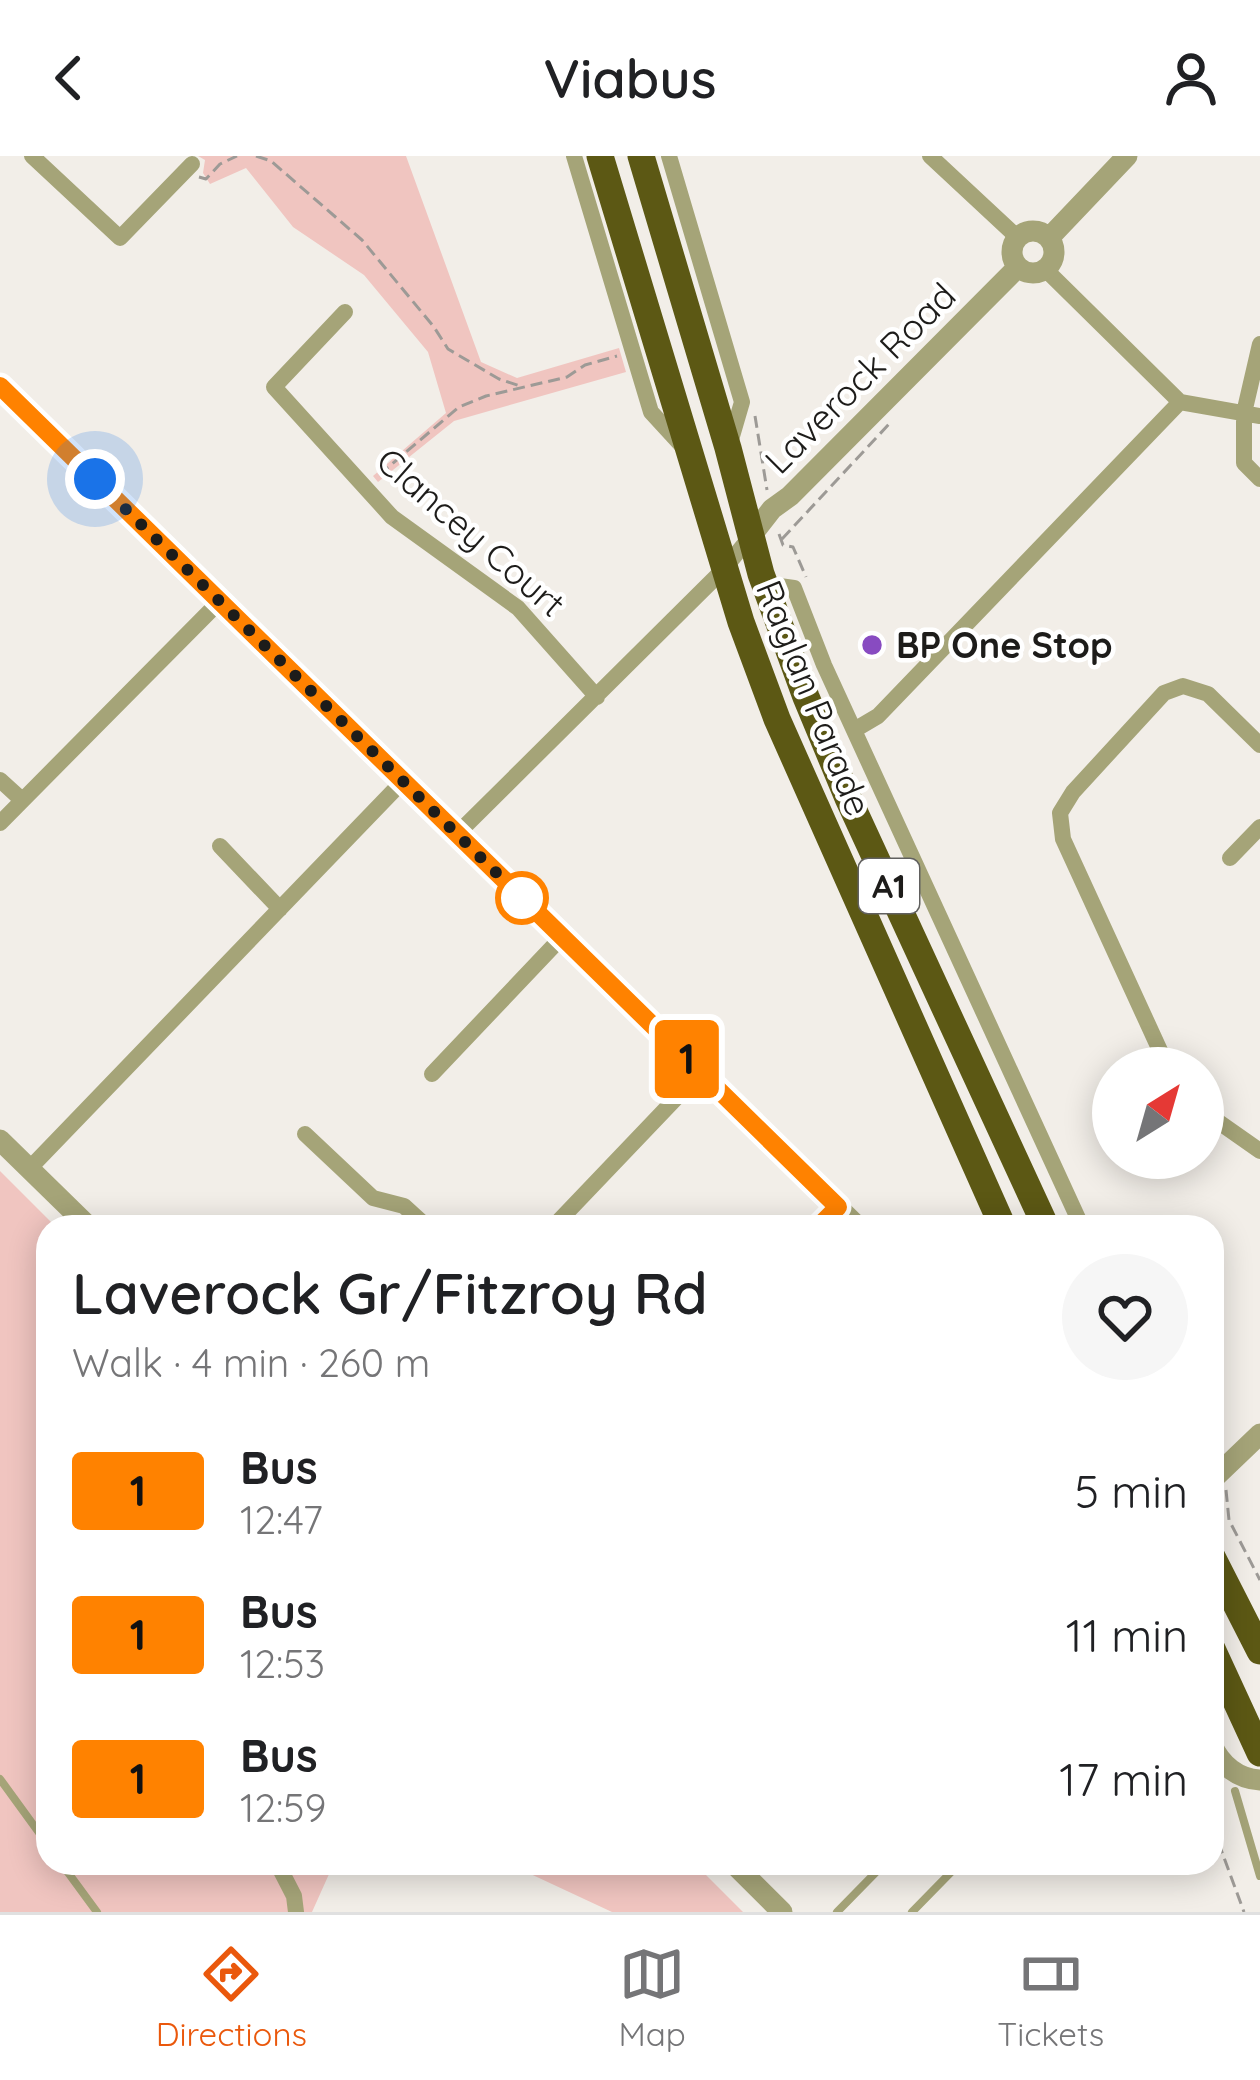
<!DOCTYPE html>
<meta charset="utf-8">
<style>
:root{--surface:#fff;--page:#f6f6f6;--text:#202124;--muted:#757577;--line:#e0e0e0;--accent:#ea580c}
body{margin:0;font-family:Quicksand,sans-serif;background:var(--page);color:var(--text);height:100vh;display:flex;flex-direction:column;font-size:45px;white-space:nowrap}
*{box-sizing:border-box;margin:0}
p{font-size:39px;color:var(--muted)}
.icon{flex:none;width:66px;height:66px;fill:none;stroke:currentColor;stroke-width:2;stroke-linecap:round;stroke-linejoin:round}
.map{position:relative;flex:1;overflow:hidden}
.side{position:absolute;left:36px;top:1059px;width:1188px;height:660px;display:flex;flex-direction:column;background:var(--surface);border-radius:36px;box-shadow:0 6px 30px #0003}
.side>*{flex:none}
.badge{padding:0 24px;border-radius:9px;font-size:42px;line-height:78px}
.needle{width:78px;rotate:37deg}
.tools{position:absolute;left:1092px;top:891px;display:grid;gap:24px}
.tools a{display:grid;place-items:center;width:132px;height:132px;border-radius:50%;background:var(--surface);box-shadow:0 6px 30px #0003;font-size:60px}
.you{position:absolute;width:60px;height:60px;margin:-30px;border:9px solid #fff;border-radius:50%;background:#1a73e8;box-shadow:0 0 0 18px #1a73e833}
.map>.badge{position:absolute;translate:-50% -50%;box-shadow:0 0 0 6px #fff}
.round{display:grid;place-items:center;flex:none;width:126px;height:126px;border-radius:63px;background:var(--page)}
.summary{display:flex;align-items:center;justify-content:space-between;height:204px;padding:0 36px}
h1{font-size:57px;font-weight:600;line-height:90px}
ul{padding:0;list-style:none}
li{display:flex;align-items:center;gap:36px;height:144px;padding:0 36px}
li div{flex:1}
li b{display:block;font-size:45px}
li em{font-style:normal}
li .badge{min-width:132px;font-weight:700;text-align:center}
header{display:flex;justify-content:space-between;align-items:center;height:156px;padding:0 36px;background:var(--surface);font-size:54px;font-weight:600}
.menu{display:flex;justify-content:space-around;align-items:center;height:168px;border-top:3px solid var(--line);background:var(--surface);font-size:33px;color:var(--muted)}
.menu a{display:grid;justify-items:center;gap:6px}
.menu .active{color:var(--accent)}
.map>svg:first-child{display:block}
.green{fill:#f0c5c0}
.lines{fill:none;stroke-linecap:round;stroke-linejoin:round}
.path{stroke:#9d9a96;stroke-width:3;stroke-dasharray:12 6;stroke-linecap:butt}
.service{stroke:#a5a478;stroke-width:8}
.minor{stroke:#a5a478;stroke-width:16}
.tertiary{stroke:#a5a478;stroke-width:21}
.trunk{stroke:#5c5814;stroke-width:27}
.line-casing{stroke:#fff;stroke-width:27}
.line{stroke:#ff8200;stroke-width:18}
.walk{stroke:#1d1c1a;stroke-width:12;stroke-dasharray:0 21.6}
.poi-dot{fill:#884bc1;stroke:#fff;stroke-width:4.5}
.stop-dot{fill:#fff;stroke:#ff8200;stroke-width:6}
.labels{text-anchor:middle;stroke-width:9;stroke-linejoin:round;paint-order:stroke}
.shield{fill:#fff;stroke:#61605f;stroke-width:3}
.shield-label{font-size:33px;font-weight:bold;fill:#1d1c1a}
.street-label{font-size:36px;fill:#1d1c1a;stroke:#fff}
.poi-label{font-size:36px;font-weight:bold;fill:#1d1c1a;stroke:#fff;text-anchor:start}
</style>
<header><svg class="icon" aria-label="back" viewBox="0 0 24 24"><path d="M15 5l-7 7 7 7"/></svg>Viabus<svg class="icon" aria-label="person" viewBox="0 0 24 24"><circle cx="12" cy="8" r="4"/><path d="M4 21q1-7 8-7t8 7"/></svg></header>
<div class="map">
<svg width="1260" height="1756" viewBox="0 0 1260 1756">
<rect width="100%" height="100%" fill="#f2eee8"/>
<!-- green -->
<path class="green" d="M198 0H406L481 206 517 222 619 192 626 216 454 265 378 326 373 320 446 257 428 196 364 119 293 71 246 12 210 28 203 17 205 4Z
M0 1015 56 1071H48V1707H334L312 1756H0Z
M507 1707H694L743 1756H612Z"/>
<g class="lines">
<!-- path -->
<path class="path" d="M256 0 271 5 362 84 434 171 448 193 499 223 523 231
M199 21 206 23 220 8 237 0
M755 260 767 334
M379 319 459 251 486 240 567 221 585 209 617 200
M779 378 783 389 793 391 806 421
M782 383 890 267
M1226 1334 1229 1364 1260 1424
M1212 1669 1244 1756"/>
<!-- service -->
<path class="service" d="M0 1623 48 1689
M1235 1635 1260 1720
M61 1707 97 1756
M837 1756 885 1707
M912 1756 960 1707"/>
<!-- minor -->
<path class="minor" d="M32 0 120 82 192 8
M574 0 651 256 685 293
M669 0 742 246 730 287
M930 0 1017 81
M1045 113 1180 246 1260 260
M345 156 274 231 392 361 518 452 597 541
M1260 188 1244 257V307L1260 323
M765 428 794 432 824 509 1082 1071
M856 573 878 560 1180 246
M0 624 22 644
M0 667 220 445
M457 678 724 413 751 380
M220 690 280 753
M1230 702 1260 671
M1168 912 1063 683 1060 657 1073 636 1164 537 1183 530 1208 538 1260 589
M432 918 562 781
M1203 955 1260 995
M305 978 373 1042 404 1050 427 1071
M29 1013 403 625
M553 1071 701 916
M818 1071 838 1051
M277 1707 294 1740 296 1756"/>
<!-- tertiary -->
<path class="tertiary" d="M1012 96a21 21 0 1 1 42 0a21 21 0 1 1-42 0Z
M1049 82 1127 0
M0 230 858 1071
M751 380 772 353 790 340 1018 111
M0 984 89 1071
M1212 1324 1260 1278
M1212 1589C1221 1609 1238 1623 1260 1624
M733 1707 782 1756"/>
<!-- trunk -->
<path class="trunk" d="M600 0 741 466 777 563 1003 1071
M641 0 728 292 761 418 806 541 848 642 1046 1071
M1212 1401 1260 1495
M1212 1493 1260 1597"/>
</g>
<g class="lines">
<defs>
<path id="line" d="M0 230 838 1051 818 1071"/>
</defs>
<!-- line casing -->
<use href="#line" class="line-casing"/>
<!-- line -->
<use href="#line" class="line"/>
<!-- walk -->
<path class="walk" d="M95 323 522 742"/>
</g>
<!-- markers -->
<circle class="poi-dot" cx="872" cy="489" r="12"/>
<circle class="stop-dot" cx="522" cy="742" r="24"/>
<g class="labels">
<!-- shield labels -->
<rect class="shield" x="859" y="703" width="60" height="54" rx="9"/>
<g class="shield-label">
<text x="889" y="742">A1</text>
</g>
<!-- street labels -->
<g class="street-label">
<text transform="translate(860 222) rotate(-45)" y="13">Laverock Road</text>
<text transform="translate(471 376) rotate(41)" y="13">Clancey Court</text>
<text transform="translate(814 542) rotate(68)" y="13">Raglan Parade</text>
</g>
<!-- poi labels -->
<g class="poi-label">
<text x="896" y="502">BP One Stop</text>
</g>
</g>
</svg>
<div class="tools">
<a><svg class="needle" viewBox="-14 -14 28 28"><path d="M0-13l5 13h-10z" fill="#e53935"/><path d="M0 13l5-13h-10z" fill="#757577"/></svg></a>
</div>
<div class="you" style="left:95px;top:323px"></div>
<b class="badge" style="left:687px;top:903px;background:#ff8200;color:#111">1</b>
<section class="side">
<div class="summary"><div><h1>Laverock Gr/Fitzroy Rd</h1><p>Walk · 4 min · 260 m</p></div><a class="round"><svg class="icon" aria-label="heart" viewBox="0 0 24 24"><path d="M12 20l-8-8c-3-5 5-10 8-4 3-6 11-1 8 4z"/></svg></a></div>
<ul>
<li><span class="badge" style="background:#ff8200;color:#111">1</span><div><b>Bus</b><p>12:47</p></div><em>5 min</em></li>
<li><span class="badge" style="background:#ff8200;color:#111">1</span><div><b>Bus</b><p>12:53</p></div><em>11 min</em></li>
<li><span class="badge" style="background:#ff8200;color:#111">1</span><div><b>Bus</b><p>12:59</p></div><em>17 min</em></li>
</ul>
</section>
</div>
<nav class="menu">
<a class="active"><svg class="icon" aria-label="directions" viewBox="0 0 24 24"><path d="M12 3l9 9-9 9-9-9zM9 14v-3h6M13 9l2 2-2 2"/></svg>Directions</a>
<a><svg class="icon" aria-label="map" viewBox="0 0 24 24"><path d="M3 6l6-2 6 2 6-2v14l-6 2-6-2-6 2zM9 4v14M15 6v14"/></svg>Map</a>
<a><svg class="icon" aria-label="tickets" viewBox="0 0 24 24"><path d="M3 7h18v10H3zM15 7v10"/></svg>Tickets</a>
</nav>
